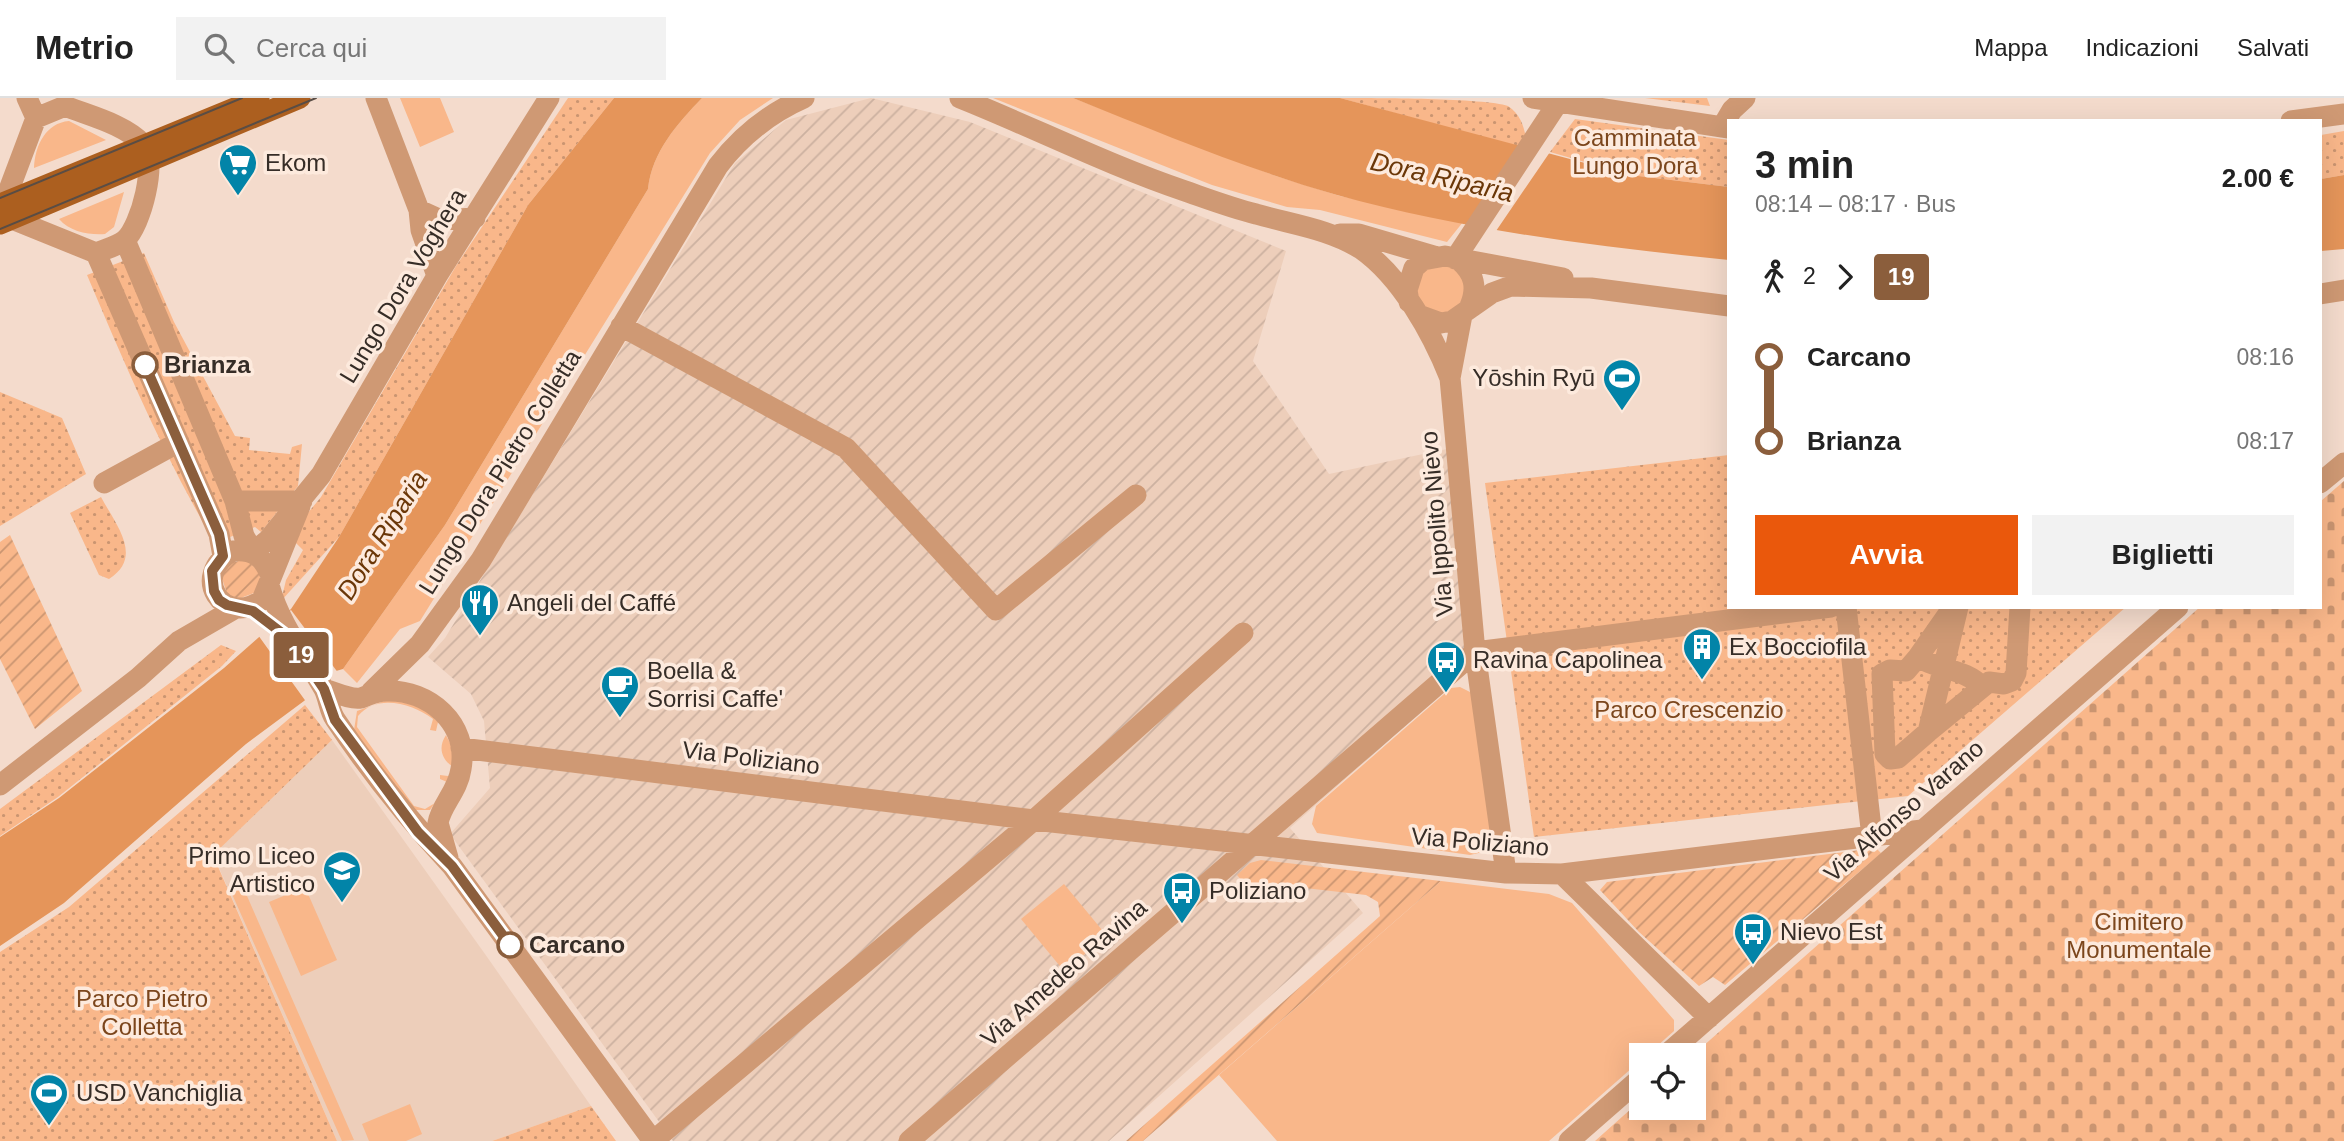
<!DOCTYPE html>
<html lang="it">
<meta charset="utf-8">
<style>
:root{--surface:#fff;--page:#f2f2f2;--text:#222;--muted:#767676;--line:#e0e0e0;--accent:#ea580c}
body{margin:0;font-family:Arial,sans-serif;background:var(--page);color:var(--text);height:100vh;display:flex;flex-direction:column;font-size:26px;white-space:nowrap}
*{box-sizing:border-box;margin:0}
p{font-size:23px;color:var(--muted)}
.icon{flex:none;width:38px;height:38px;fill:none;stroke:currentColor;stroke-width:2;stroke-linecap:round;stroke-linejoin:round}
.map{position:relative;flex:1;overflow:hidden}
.details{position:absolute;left:1727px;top:21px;width:595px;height:490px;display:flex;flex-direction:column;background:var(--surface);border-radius:0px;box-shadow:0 7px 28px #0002}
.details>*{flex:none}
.badge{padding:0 14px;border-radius:5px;font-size:24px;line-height:46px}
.controls{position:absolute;left:1629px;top:945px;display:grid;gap:14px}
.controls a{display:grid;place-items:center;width:77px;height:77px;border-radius:0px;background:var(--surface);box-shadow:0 7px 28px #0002;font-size:35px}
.map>.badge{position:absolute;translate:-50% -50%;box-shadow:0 0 0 4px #fff}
.legs{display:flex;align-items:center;gap:10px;height:77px;padding:0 28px;font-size:23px}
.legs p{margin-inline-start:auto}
.summary{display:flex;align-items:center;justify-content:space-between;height:119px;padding:0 28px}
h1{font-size:38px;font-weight:700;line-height:52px}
.primary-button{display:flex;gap:14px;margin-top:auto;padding:14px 28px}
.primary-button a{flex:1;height:80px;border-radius:0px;background:var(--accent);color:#fff;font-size:28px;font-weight:700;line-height:80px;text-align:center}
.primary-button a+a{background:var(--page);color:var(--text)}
ul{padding:0 28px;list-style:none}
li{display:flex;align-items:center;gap:24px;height:84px;font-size:26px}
li i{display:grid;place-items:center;width:10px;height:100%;margin:0 9px;background:currentColor}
li i::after{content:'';width:18px;height:18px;margin:-9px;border:5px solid;border-radius:50%;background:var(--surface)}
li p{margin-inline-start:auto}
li:first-child i{background:linear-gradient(#0000 50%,currentColor 0)}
li:last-child i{background:linear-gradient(currentColor 50%,#0000 0)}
header{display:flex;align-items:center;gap:42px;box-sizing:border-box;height:98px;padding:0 35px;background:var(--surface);border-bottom:2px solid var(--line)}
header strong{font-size:33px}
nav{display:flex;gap:38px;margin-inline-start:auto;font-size:24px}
.search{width:490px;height:63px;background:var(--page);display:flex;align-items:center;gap:18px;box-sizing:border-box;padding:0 24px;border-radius:0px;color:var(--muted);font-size:26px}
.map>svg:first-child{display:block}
.built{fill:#edceba}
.industrial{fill:url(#industrial-furrows)}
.grass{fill:#f9b78a}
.cemetery{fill:url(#cemetery-stones)}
.park{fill:url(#park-dots)}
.garden{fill:url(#garden-furrows)}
.water{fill:#e5955a}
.pier{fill:#f4dbcc}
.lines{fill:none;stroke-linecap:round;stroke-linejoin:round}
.minor{stroke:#cf9974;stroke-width:21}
.major{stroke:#ac5f1f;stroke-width:21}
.tram{stroke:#594d45;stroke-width:2}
.line-1-casing{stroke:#fff;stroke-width:16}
.line-1{stroke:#8b5e3c;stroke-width:10}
.stop-1-dot{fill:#fff;stroke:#8b5e3c;stroke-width:3.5}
.labels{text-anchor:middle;stroke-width:7;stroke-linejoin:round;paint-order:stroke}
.park-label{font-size:24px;fill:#7c461c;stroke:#fdeadd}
.poi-label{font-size:24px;fill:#362d27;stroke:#fdeadd;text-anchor:start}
.street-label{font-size:24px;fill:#362d27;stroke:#fdeadd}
.stop-label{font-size:24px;font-weight:bold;fill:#362d27;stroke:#fdeadd;text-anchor:start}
.water-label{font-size:26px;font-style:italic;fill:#6b3708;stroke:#fdeadd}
</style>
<header>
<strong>Metrio</strong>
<div class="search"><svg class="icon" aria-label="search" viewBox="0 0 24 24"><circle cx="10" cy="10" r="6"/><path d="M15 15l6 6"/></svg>Cerca qui</div>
<nav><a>Mappa</a><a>Indicazioni</a><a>Salvati</a></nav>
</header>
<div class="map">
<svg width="2344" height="1043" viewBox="0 0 2344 1043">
<defs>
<pattern id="industrial-furrows" width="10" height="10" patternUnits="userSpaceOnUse" patternTransform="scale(1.75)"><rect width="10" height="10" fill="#edceba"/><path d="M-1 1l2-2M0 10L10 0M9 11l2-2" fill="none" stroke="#ccb1a0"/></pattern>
<pattern id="cemetery-stones" width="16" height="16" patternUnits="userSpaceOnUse" patternTransform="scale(1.75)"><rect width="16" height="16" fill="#f9b78a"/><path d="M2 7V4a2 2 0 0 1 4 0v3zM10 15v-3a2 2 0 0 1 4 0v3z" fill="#ca9571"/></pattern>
<pattern id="park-dots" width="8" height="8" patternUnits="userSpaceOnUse" patternTransform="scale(1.75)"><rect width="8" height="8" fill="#f9b78a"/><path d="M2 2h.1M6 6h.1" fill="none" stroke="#ca9571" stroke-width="1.8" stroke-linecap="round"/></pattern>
<pattern id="garden-furrows" width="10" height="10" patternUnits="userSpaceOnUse" patternTransform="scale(1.75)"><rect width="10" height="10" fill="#f9b78a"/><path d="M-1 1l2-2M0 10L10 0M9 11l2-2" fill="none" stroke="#ca9571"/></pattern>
</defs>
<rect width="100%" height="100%" fill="#f4dbcc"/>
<!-- built -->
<path class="built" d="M332 642 485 856 591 1008 492 1043H337L213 756Z"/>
<!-- industrial -->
<path class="industrial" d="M871 0 970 24 1286 153 1253 263 1329 376 1456 349 1467 573 1290 730 1363 815 1109 1043H673L450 736 490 690 484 623 471 596 428 559 445 540 735 65 786 22Z"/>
<!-- grass -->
<path class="grass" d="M400 0H440L454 34 420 49Z
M702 0H773L740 22 710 55 420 523 400 531 357 585 343 571 445 427 648 91C652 54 677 26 702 0Z
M993 0H1073L1276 78 1340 98 1463 124 1447 144 1320 112 1287 109 1212 87Z
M69 23 106 42 34 70C35 47 46 25 69 23Z
M124 94 114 129 105 136C89 137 70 134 59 121Z
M1417 191a24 24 0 1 1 48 0a24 24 0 1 1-48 0Z
M1460 589 1474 596 1492 737 1487 753 1470 757 1317 735 1312 726 1316 708 1451 590Z
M390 601 422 609 438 624 436 633 430 632 433 621C413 606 377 595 358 618L357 629 414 708 425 711 435 705 447 684 440 681V677L448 678 450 682 430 712H413L354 632 357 613Z
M446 637 454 653 453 669C441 661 438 649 446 637Z
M240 782 354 1042 342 1043 228 787Z
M1441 783 1549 796 1572 805 1674 922V933L1647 957H1642L1641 962 1549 1043H1277L1219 977Z
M1064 786 1107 838 1064 873 1021 821Z
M305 789 337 862 301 878 269 804Z
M410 1006 422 1036 406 1043H369L362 1026Z"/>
<!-- cemetery -->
<path class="cemetery" d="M2344 383V1043H1595L1641 1002 1642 1010H1694L1693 957 2200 509H2320L2321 403Z"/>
<!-- park -->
<path class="park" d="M568 0H614L528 107 339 439 281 503 286 482 303 452 289 438 321 399 456 168Z
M1340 0C1373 0 1485 0 1508 8 1522 18 1524 29 1527 45L1522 50Z
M1645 0H1707L1710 8Z
M1575 21 1729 42V89L1630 77 1550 54Z
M2344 33V77L2321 81V37Z
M144 155 174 224 235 338 250 340 249 352 290 356 292 349 302 346 298 388 261 434 255 429 215 445C164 359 126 269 87 177Z
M0 294 62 320 86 376 0 428Z
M1729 357V509H2126L1908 698 1534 739 1485 385Z
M101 399C116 427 144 459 109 481L99 477 70 415Z
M221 547 236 553 222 568 58 699 0 738V711Z
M305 607 332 642 213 757 337 1043H0V854L69 809Z
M591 1008 616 1043H492Z"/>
<!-- garden -->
<path class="garden" d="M10 437 82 593 35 631 0 561V444Z
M246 461 261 475 257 494 238 501 227 496 221 477 227 466Z
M1876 750 1881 755 1878 758 1725 887 1713 879 1699 888 1639 834 1600 792 1607 784Z
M1261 762 1441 783 1143 1043H1126L1380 818 1378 804 1366 797 1269 786 1254 797 1237 777 1250 765Z"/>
<!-- water -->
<path class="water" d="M614 0H702C677 26 652 54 648 91L445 427 343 571 336 573 304 603 246 646 64 805 0 848V739L59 700 224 570 291 511 339 439 528 107Z
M1073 0H1340L1630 77 1729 89V162C1598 149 1464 132 1337 97 1246 71 1160 35 1073 0Z
M2344 77V151L2321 153V81Z"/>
<!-- pier -->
<path class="pier" d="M1537 49 1550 54 1496 133 1466 128Z
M291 512 339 576 307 605 258 537Z"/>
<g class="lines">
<!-- minor -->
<path class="minor" d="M27 0 36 20
M376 0 419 112 421 132 437 178
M960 0C1035 30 1108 67 1185 93 1208 101 1232 110 1256 116 1290 126 1330 131 1361 151 1401 179 1432 235 1450 280
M1533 0 1729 30
M65 8C90 18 124 26 143 46 158 63 141 128 125 142 118 148 105 151 96 155L12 121 5 104 7 97 36 20Z
M2291 23 2344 16
M1722 29 1732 12 1745 0
M419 112 441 122 475 120
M1340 136H1359L1434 158
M125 142 235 403 244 438 253 454
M96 155 219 436 223 458
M1455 161 1561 0
M1459 162C1474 175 1478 189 1470 208
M2320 196 2344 192
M1409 204 1407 192 1414 170 1423 162 1445 158 1563 180
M1419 217 1441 225 1452 223 1492 195 1511 188 1591 190 1729 208
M1462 217 1450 280 1475 554 1506 775
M621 228 846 350 996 512 1136 397
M104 385 179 344
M2320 385 2344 365
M235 403H302
M253 454 268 442 321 377 437 178 549 0
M271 478C263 459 254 451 233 453 189 477 223 530 262 502L300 408
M269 487C280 527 304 556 324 591 329 601 329 612 335 621 370 674 410 723 452 768L653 1043
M1846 509 1872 739
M1953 509 1918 559C1937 572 1967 571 1982 589
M1958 509 1928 634 1989 584 2004 586 2012 583 2016 575 2020 509
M1475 554 1831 509
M1918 559 1906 573 1890 572 1882 576 1885 656 1890 661 1898 660 1928 634
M324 591C334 594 351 602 361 600 370 597 376 593 386 593 429 591 469 626 461 671 458 693 441 707 438 725L448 760
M371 594 420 546 481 462 718 68C741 38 770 15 804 0
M461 650 1034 722 1506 775 1562 776 1922 732
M0 687 138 580 179 543 236 510
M1562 776 1709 920
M1666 957 2178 509
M653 1043 1034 722 1243 535
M909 1043 1475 554
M1569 1043 1642 979"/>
<!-- major -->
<path class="major" d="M0 106 259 0
M0 126 300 0"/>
<!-- tram -->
<path class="tram" d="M0 100 242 0
M0 131 316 0"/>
</g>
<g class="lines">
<defs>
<path id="line-1" d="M145 267 219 436 223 458 212 473 214 493 219 502 227 507 253 513 291 542 324 591 335 622 418 734 452 768 510 847"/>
</defs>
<!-- line-1 casing -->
<use href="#line-1" class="line-1-casing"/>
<!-- line-1 -->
<use href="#line-1" class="line-1"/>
</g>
<!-- icons -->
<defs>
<symbol id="supermarket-pin" viewBox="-11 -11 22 30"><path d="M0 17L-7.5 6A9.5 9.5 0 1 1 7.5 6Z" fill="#0284a8" stroke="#fdeadd"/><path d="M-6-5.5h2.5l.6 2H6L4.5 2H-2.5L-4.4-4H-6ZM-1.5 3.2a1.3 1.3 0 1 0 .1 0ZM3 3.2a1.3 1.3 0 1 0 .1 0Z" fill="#fff"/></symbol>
<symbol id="stadium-pin" viewBox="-11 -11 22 30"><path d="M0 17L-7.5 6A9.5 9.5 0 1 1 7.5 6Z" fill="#0284a8" stroke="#fdeadd"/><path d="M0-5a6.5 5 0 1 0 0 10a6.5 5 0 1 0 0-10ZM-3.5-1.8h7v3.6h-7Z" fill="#fff"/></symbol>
<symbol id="restaurant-pin" viewBox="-11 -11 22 30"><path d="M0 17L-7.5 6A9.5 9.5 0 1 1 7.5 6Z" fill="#0284a8" stroke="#fdeadd"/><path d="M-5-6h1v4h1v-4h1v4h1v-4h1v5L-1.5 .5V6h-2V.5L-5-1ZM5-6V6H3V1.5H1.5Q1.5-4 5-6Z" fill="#fff"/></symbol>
<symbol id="building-pin" viewBox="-11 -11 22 30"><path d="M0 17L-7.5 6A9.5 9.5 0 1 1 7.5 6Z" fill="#0284a8" stroke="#fdeadd"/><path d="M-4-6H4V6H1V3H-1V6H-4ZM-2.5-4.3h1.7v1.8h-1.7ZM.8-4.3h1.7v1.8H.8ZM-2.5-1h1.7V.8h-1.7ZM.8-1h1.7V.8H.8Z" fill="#fff"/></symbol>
<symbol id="bus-pin" viewBox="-11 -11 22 30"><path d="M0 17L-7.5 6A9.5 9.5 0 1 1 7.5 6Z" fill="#0284a8" stroke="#fdeadd"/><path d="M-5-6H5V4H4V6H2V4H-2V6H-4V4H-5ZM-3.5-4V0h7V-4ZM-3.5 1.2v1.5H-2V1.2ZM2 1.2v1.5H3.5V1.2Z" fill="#fff"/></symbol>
<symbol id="cafe-pin" viewBox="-11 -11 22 30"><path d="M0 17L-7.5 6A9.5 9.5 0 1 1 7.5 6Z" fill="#0284a8" stroke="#fdeadd"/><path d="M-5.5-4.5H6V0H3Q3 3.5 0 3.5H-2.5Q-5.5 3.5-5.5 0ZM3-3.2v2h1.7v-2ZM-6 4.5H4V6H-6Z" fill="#fff"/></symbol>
<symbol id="school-pin" viewBox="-11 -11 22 30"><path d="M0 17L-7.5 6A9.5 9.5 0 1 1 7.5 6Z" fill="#0284a8" stroke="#fdeadd"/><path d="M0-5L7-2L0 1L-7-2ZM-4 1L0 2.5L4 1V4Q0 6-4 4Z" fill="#fff"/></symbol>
</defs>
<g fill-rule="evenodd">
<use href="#supermarket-pin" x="216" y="43" width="44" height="60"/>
<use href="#stadium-pin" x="1600" y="258" width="44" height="60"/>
<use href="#restaurant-pin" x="458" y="483" width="44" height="60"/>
<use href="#building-pin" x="1680" y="527" width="44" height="60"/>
<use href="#bus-pin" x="1424" y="540" width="44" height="60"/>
<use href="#cafe-pin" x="598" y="565" width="44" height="60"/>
<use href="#school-pin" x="320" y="750" width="44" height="60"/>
<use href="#bus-pin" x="1160" y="771" width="44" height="60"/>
<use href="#bus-pin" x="1731" y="812" width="44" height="60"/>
<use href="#stadium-pin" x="27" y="973" width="44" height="60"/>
</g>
<!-- markers -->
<g class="stop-1-dot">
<circle cx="145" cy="267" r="12"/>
<circle cx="510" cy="847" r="12"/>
</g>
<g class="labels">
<!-- park labels -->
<g class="park-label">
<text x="1635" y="48">Camminata<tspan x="1635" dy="28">Lungo Dora</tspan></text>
<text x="1689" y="620">Parco Crescenzio</text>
<text x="2139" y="832">Cimitero<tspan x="2139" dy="28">Monumentale</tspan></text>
<text x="142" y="909">Parco Pietro<tspan x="142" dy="28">Colletta</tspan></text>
</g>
<!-- poi labels -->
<g class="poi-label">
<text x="265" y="73">Ekom</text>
<text x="1595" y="288" text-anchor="end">Yōshin Ryū</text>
<text x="507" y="513">Angeli del Caffé</text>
<text x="1729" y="557">Ex Bocciofila</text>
<text x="1473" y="570">Ravina Capolinea</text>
<text x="647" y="581">Boella &amp;<tspan x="647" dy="28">Sorrisi Caffe'</tspan></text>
<text x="315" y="766" text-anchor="end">Primo Liceo<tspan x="315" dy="28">Artistico</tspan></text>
<text x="1209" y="801">Poliziano</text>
<text x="1780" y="842">Nievo Est</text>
<text x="76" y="1003">USD Vanchiglia</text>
</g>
<!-- street labels -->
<g class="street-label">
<text transform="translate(403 188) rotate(-59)" y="8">Lungo Dora Voghera</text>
<text transform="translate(500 374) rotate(-58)" y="8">Lungo Dora Pietro Colletta</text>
<text transform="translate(1437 426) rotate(-95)" y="8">Via Ippolito Nievo</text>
<text transform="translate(751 660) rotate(7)" y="8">Via Poliziano</text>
<text transform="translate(1904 713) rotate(-41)" y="8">Via Alfonso Varano</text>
<text transform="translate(1480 744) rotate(5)" y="8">Via Poliziano</text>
<text transform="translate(1064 875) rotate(-41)" y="8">Via Amedeo Ravina</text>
</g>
<!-- stop labels -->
<g class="stop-label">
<text x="164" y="275">Brianza</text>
<text x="529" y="855">Carcano</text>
</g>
<!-- water labels -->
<g class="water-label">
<text transform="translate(1442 79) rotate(13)" y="9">Dora Riparia</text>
<text transform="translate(382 437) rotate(-58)" y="9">Dora Riparia</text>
</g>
</g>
</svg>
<div class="controls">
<a><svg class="icon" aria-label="locate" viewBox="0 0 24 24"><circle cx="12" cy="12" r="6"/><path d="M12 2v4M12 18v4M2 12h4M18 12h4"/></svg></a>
</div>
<b class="badge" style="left:301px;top:557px;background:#8b5e3c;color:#fff">19</b>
<section class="details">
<div class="summary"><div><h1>3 min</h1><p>08:14 – 08:17 · Bus</p></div><b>2.00 €</b></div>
<div class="legs"><svg class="icon" aria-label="walk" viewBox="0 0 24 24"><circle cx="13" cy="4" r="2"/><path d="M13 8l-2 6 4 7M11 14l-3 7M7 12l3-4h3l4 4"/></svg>2<svg class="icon" aria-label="forward" viewBox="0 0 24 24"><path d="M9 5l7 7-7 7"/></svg><b class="badge" style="background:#8b5e3c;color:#fff">19</b></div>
<ul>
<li><i style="color:#8b5e3c"></i><b>Carcano</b><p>08:16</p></li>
<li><i style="color:#8b5e3c"></i><b>Brianza</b><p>08:17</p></li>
</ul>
<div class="primary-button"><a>Avvia</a><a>Biglietti</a></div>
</section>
</div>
